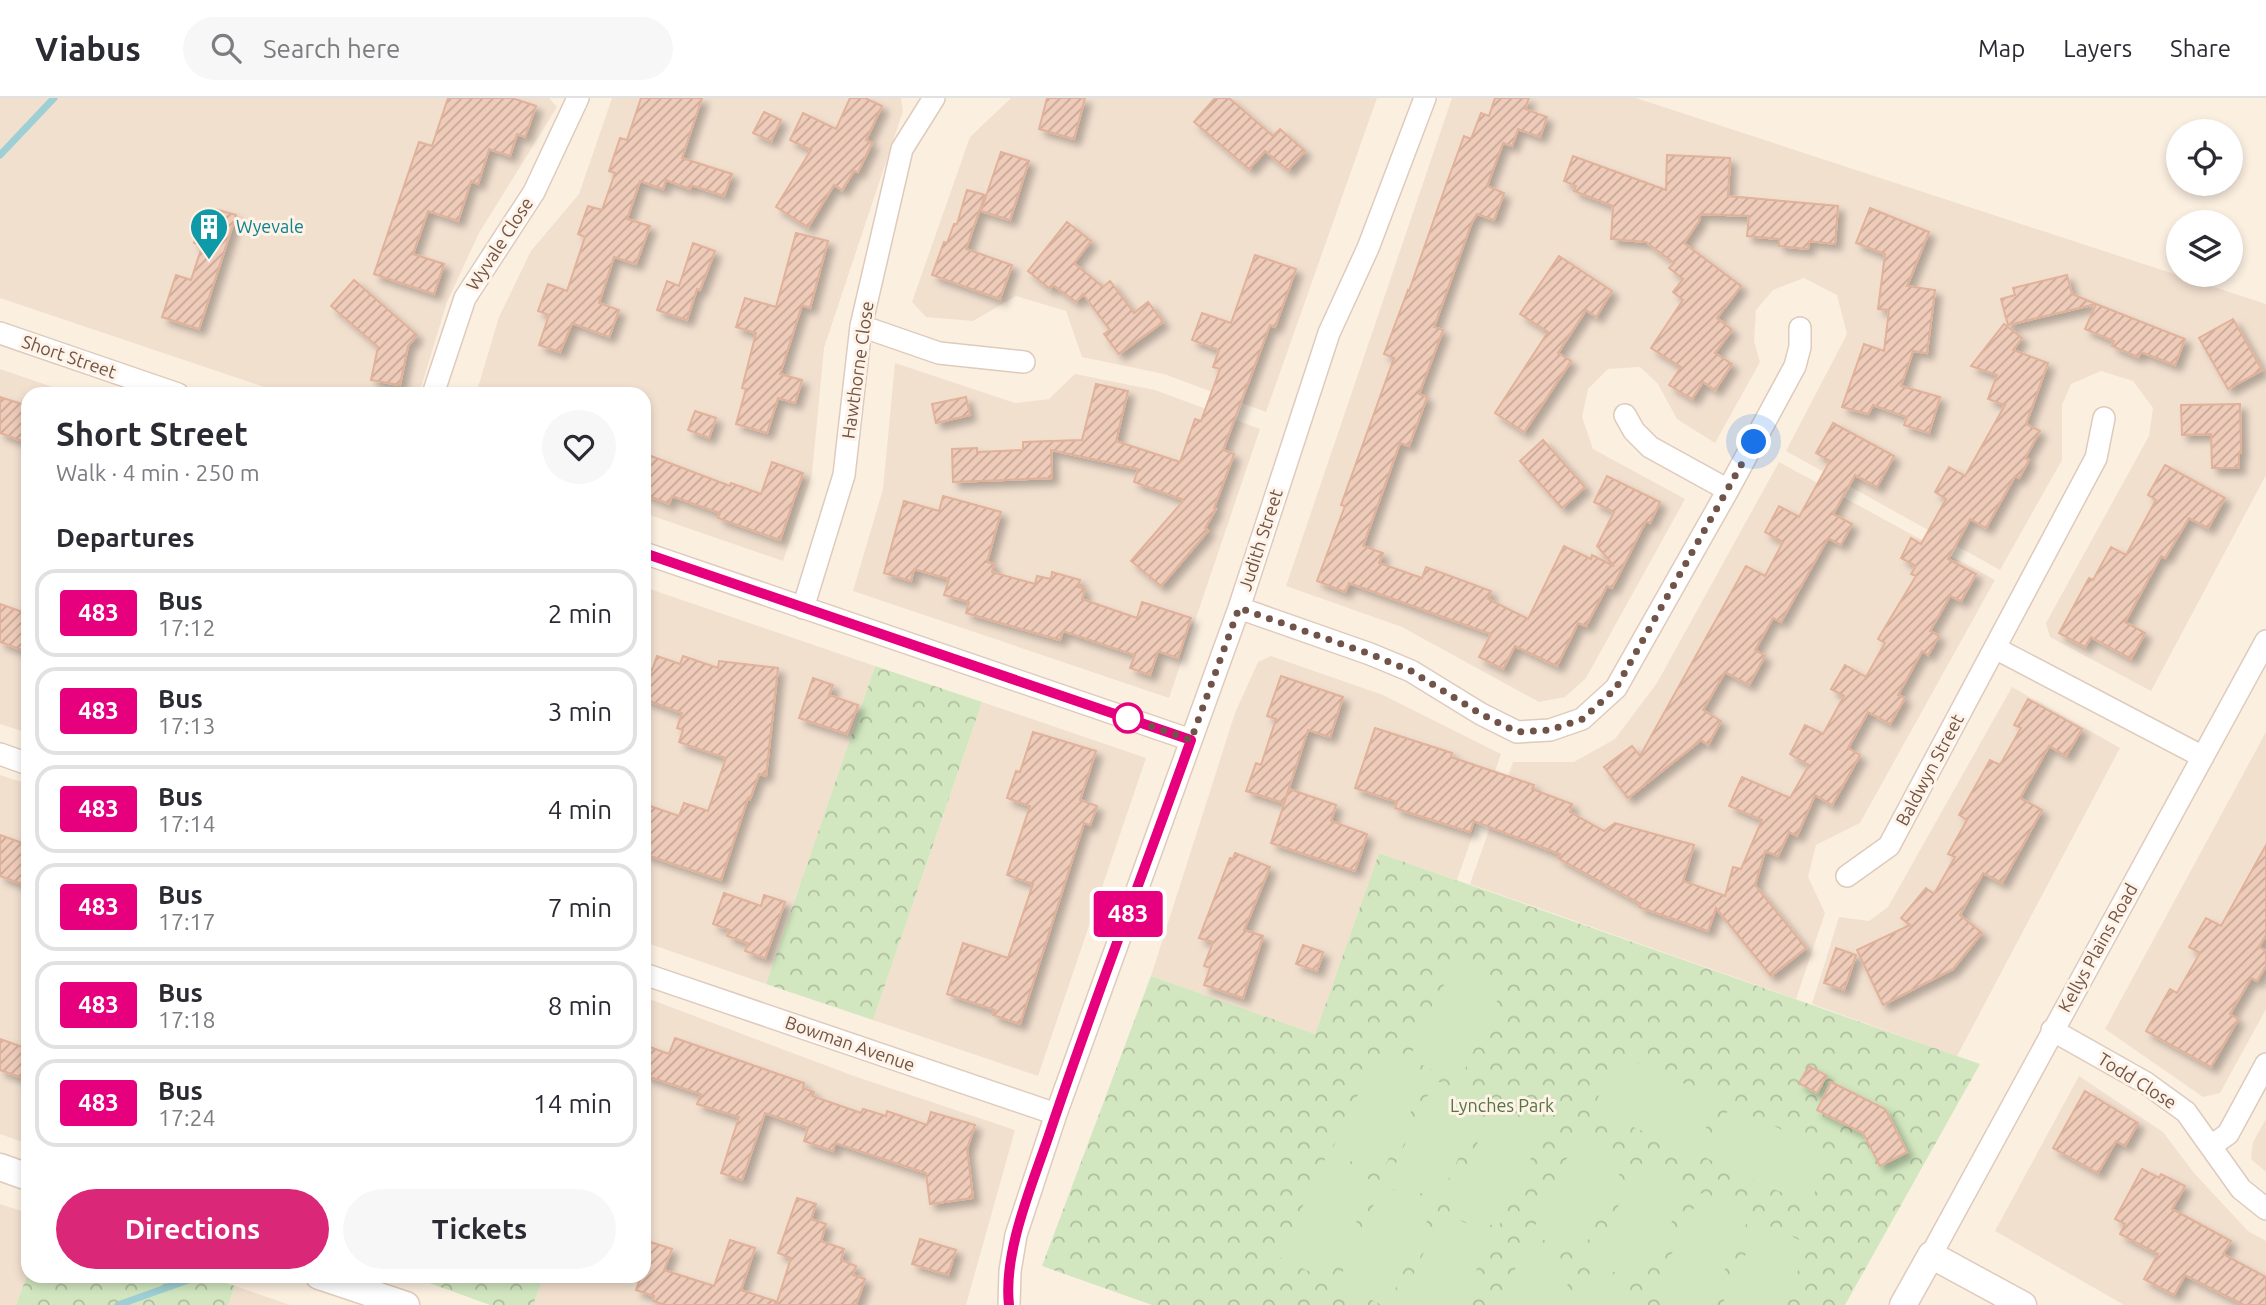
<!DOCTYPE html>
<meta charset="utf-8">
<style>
:root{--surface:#fff;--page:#f7f7f7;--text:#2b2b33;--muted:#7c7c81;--line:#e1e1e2;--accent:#db2777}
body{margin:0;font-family:Ubuntu,sans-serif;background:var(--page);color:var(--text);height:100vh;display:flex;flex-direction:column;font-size:26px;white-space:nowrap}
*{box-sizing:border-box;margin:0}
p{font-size:23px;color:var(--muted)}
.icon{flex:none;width:38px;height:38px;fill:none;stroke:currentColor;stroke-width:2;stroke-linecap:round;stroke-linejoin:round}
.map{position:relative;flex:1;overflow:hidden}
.details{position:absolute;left:21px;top:289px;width:630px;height:896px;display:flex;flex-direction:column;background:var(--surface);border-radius:21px;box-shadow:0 4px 10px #0003}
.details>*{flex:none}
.badge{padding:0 14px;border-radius:5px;font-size:24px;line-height:46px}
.tools{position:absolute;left:2166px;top:21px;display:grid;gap:14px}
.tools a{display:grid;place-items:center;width:77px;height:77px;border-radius:50%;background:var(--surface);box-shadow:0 4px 10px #0003;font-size:35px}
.you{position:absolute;width:35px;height:35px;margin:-18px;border:5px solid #fff;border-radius:50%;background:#1a73e8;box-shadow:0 0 0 10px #1a73e833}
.map>.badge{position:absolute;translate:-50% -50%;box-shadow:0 0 0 4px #fff}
h2{padding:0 35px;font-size:26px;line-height:63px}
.round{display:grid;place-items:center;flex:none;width:74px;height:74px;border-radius:37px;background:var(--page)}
.head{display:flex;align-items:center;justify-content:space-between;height:119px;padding:0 35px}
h1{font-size:33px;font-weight:700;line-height:52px}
.button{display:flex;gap:14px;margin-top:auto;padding:14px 35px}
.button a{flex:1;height:80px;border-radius:42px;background:var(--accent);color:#fff;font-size:28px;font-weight:700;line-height:80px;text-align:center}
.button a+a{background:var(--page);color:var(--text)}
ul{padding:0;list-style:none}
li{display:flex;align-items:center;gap:21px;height:88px;margin:0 14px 10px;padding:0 21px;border:4px solid var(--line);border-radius:21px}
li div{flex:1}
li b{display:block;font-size:26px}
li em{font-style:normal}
li .badge{min-width:77px;font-weight:700;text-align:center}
header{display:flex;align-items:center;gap:42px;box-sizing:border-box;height:98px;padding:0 35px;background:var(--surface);border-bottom:2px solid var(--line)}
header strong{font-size:33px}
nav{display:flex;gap:38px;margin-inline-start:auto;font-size:24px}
.search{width:490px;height:63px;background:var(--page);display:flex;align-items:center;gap:18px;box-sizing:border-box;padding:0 24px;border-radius:38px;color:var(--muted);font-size:26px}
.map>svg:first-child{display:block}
.residential{fill:#f2e0cf}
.forest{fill:url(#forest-crowns)}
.pitch{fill:#d2e7c0}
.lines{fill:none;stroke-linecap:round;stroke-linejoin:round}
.stream{stroke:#9dcfd4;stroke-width:7}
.building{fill:url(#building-hatch);stroke:#e1b19a;stroke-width:2;filter:url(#shadow)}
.minor-casing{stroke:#decbbd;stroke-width:24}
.tertiary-casing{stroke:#decbbd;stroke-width:29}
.minor{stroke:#fff;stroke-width:21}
.tertiary{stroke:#fff;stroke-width:26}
.line-casing{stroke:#fff;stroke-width:16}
.line{stroke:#e6007e;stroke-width:10}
.walk{stroke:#705449;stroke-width:7;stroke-dasharray:0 12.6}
.stop-dot{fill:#fff;stroke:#e6007e;stroke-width:3.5}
.labels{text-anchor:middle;stroke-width:6;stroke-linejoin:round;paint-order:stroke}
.culture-label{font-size:18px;fill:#0d838f;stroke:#fef3e6;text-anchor:start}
.street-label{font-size:18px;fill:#705449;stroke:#fef3e6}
.park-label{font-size:18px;fill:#547642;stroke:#fef3e6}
</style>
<header>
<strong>Viabus</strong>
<div class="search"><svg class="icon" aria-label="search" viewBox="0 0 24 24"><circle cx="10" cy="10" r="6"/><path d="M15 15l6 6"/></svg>Search here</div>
<nav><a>Map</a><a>Layers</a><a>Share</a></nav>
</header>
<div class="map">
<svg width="2266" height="1207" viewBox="0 0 2266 1207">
<defs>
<pattern id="forest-crowns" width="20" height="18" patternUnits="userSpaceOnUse" patternTransform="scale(1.75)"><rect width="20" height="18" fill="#d2e7c0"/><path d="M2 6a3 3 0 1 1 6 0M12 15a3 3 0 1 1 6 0" fill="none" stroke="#afbe9e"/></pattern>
<pattern id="building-hatch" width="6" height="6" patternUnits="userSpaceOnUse" patternTransform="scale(1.75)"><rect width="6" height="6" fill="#efcbb9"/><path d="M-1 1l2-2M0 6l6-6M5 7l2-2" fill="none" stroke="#c6a798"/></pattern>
<filter id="shadow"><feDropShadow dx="6" dy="6" stdDeviation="3.5" flood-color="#0004"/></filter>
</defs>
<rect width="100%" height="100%" fill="#fbefe0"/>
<!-- residential -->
<path class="residential" d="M0 0H549L557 9 479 135 447 204 419 296H285L0 200Z
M612 0H901L903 13 824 250 812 376 783 463 644 415V296H476L499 219 531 153 579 96Z
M1011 0H1377L1266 314 1164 276 1082 259 1066 213 1016 198 973 223 926 219 912 204 970 39Z
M1452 0H1636L2266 206V377L2151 593 2050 539 2046 525 2149 338 2153 310 2133 283 2101 273 2071 286 2062 307V362L2000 472 1786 353 1847 236 1837 197 1804 180 1773 192 1756 212 1754 243 1760 264 1715 345 1677 321 1658 286 1640 269 1608 271 1588 291 1582 319 1593 351 1685 401 1586 580 1565 599 1539 604 1402 529 1286 488Z
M895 265 1015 305 1049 301 1075 276 1155 292 1260 331 1169 600 853 493 883 391Z
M0 271 73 296H28V635L0 626Z
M1779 364 1995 482 1860 725 1816 747 1808 779 1825 815 1796 901 1470 786 1513 664H1574L1615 641 1657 585Z
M644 489 875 568 766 886 644 844Z
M1271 558 1383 597 1501 656 1457 782 1379 755 1315 936 1151 878 1235 615 1258 564Z
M2012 589 2120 650 1957 958 1812 906 1839 819 1869 823 1888 809Z
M982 604 1146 660 1038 978 873 922Z
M2266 634V911L2220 995 2203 999 2105 931Z
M0 677 28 686V1046L0 1036Z
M644 899 854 978 1015 1032 966 1207H533L544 1178H644Z
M2079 978 2163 1034 2194 1075 2248 1133 2266 1143V1207H2124L1995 1133Z
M2266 1021V1074L2251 1061 2253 1044Z
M0 1106 28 1115V1175L16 1207H0Z
M235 1188 290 1207H228Z"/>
<!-- forest -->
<path class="forest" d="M875 568 982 604 873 922 766 886Z
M1379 755 1980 966 1845 1207H1152L1042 1168 1151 878 1315 936Z
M28 1175V1178H206L235 1188 228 1207H16Z
M410 1178H544L533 1207H490Z"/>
<!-- pitch -->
<path class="pitch" d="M1455 863 1505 886 1459 984 1409 961Z
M1377 956 1427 979 1381 1077 1331 1054Z
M1617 956 1719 1001 1694 1056 1593 1011Z
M1435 982 1485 1005 1438 1103 1389 1080Z
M1730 1008 1833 1055 1809 1107 1706 1060Z
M1494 1009 1544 1032 1498 1130 1449 1107Z
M1578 1037 1627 1060 1580 1159 1531 1136Z
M1325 1061 1375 1084 1329 1183 1279 1159Z
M1638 1066 1688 1089 1642 1187 1592 1164Z
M1383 1087 1433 1110 1388 1207H1382L1337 1186Z
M1701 1095 1750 1118 1708 1207H1683L1654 1193Z
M1443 1114 1492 1138 1460 1207H1399Z
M1761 1124 1810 1147 1782 1207H1722Z
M1526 1148 1575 1171 1558 1207H1498Z
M1587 1176 1636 1200 1632 1207H1573Z"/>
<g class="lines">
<!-- stream -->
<path class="stream" d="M0 57 54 0
M118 1207 191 1181"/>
</g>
<!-- building -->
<path class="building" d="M448 0H512L536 8 525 39 517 36 510 58 489 51 478 86 471 83 458 123 428 113 413 156 444 166 434 196 374 176 419 44 432 48Z
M641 0H702L682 60 732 76 724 98 691 87 690 91 666 82 663 91 640 83 627 121 650 128 636 166 614 159 599 205 619 212 609 239 572 225 560 254 539 247 549 217 538 213 548 186 567 193 585 139 578 136 588 108 602 112 615 75 609 73 620 40 627 42Z
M850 0H865L882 8 866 42 872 45 858 74 854 73 842 92 834 87 808 129 776 109 811 52 790 42 803 15 836 31Z
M1047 0H1085L1074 41 1039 31Z
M1215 0H1229L1273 38 1280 31 1305 53 1288 72 1265 53 1249 71 1194 24Z
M1495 0H1529L1525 11 1547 19 1540 39 1518 31 1512 48 1503 45 1487 88 1504 95 1494 122 1477 116 1472 124 1434 229 1443 232 1419 296 1427 299 1409 348 1400 345 1363 448 1383 455 1379 465 1422 480 1426 469 1491 493 1488 501 1528 521 1564 448 1591 461 1592 457 1614 468 1597 448 1614 414 1594 404 1607 378 1660 404 1650 425 1646 423 1612 490 1607 488 1586 528 1578 525 1557 568 1515 548 1503 571 1479 559 1491 536 1349 485 1345 494 1317 483 1345 408 1341 407 1394 260 1384 256 1408 192 1409 193 1446 87 1464 38 1471 41 1481 15 1489 18Z
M764 14 781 22 771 43 753 35Z
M1001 54 1029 63 1010 122 981 113Z
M1667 57 1730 60 1728 98 1838 108 1835 146 1809 143 1808 151 1779 148V141L1747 138 1749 118 1700 116 1699 123 1684 145 1741 188 1717 220 1732 232 1715 255 1732 266 1715 292 1703 284 1692 301 1669 287 1681 269 1651 250 1683 202 1673 194 1683 181 1669 170 1674 165 1646 144 1611 141 1613 108 1574 93 1576 88 1564 83 1573 58 1666 92Z
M967 92 985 97 966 151 1012 167 1000 201 932 177 944 144 947 145 954 126H957Z
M1870 110 1929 134 1907 188 1935 192 1927 255 1913 253 1901 288 1940 299 1929 335 1904 327 1907 319 1873 307 1868 316 1842 309 1864 246 1884 253 1889 212 1878 211 1885 156 1856 145Z
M215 111 236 117 199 231 162 219 176 177 191 182 202 148 194 145 204 114 212 117Z
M1067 124 1091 143 1074 165 1103 189 1110 183 1134 215 1148 204 1163 224 1119 256 1104 236 1110 232 1083 196 1076 204 1053 187 1050 191 1028 173Z
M796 135 828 143 810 210 802 207 780 276 802 282 795 305 778 300 767 335 736 326 746 291 742 290 756 235 736 229 745 200 776 209Z
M693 145 715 153 700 192 697 191 687 222 657 212 667 183 679 188Z
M1255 157 1296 171 1275 229 1270 227 1223 352 1234 356 1214 410 1216 411 1205 430 1208 433 1161 488 1131 463 1184 402 1134 384 1138 371 1051 352 1052 380 953 384 952 351 977 350V354L1023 352V344L1082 342 1096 286 1128 293 1116 343 1180 364 1195 321 1201 323 1220 271 1213 269 1219 252 1192 242 1202 215 1231 225Z
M1559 158 1612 193 1596 219 1586 212 1558 255 1571 263 1524 334 1495 315 1548 234 1520 216Z
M2067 177 2072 196 2096 206 2008 227 2001 201 2015 197 2013 190Z
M354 182 417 237 408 248 400 287 371 282 378 249 331 208Z
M2096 206 2185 241 2175 267 2141 254 2138 259 2112 248 2114 243 2085 231Z
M2233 221 2262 272 2228 291 2199 240Z
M2004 226 2022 240 2013 252 2048 265 2026 326 2040 333 2025 360 2029 362 2019 380 2015 378 1986 430 1970 421 1948 461 1976 476 1961 503 1950 498 1930 533 1939 538 1928 557 1922 553 1898 597 1905 600 1890 626 1868 614 1848 650 1860 657 1832 707 1815 697 1797 738 1789 734 1778 758 1765 753 1755 787 1806 850 1771 878 1716 810 1708 833 1639 809 1641 806 1558 760 1560 756 1474 723 1470 734 1395 710 1397 704 1355 690 1375 630 1452 655 1451 659 1534 687 1532 691 1572 706 1570 714 1604 733 1615 725 1694 747 1683 783 1725 798 1733 769 1741 771 1762 722 1729 708 1742 679 1790 700 1809 667 1790 656 1805 627 1823 636 1844 598 1831 591 1845 567 1866 579 1885 545 1878 541 1916 478 1911 476 1916 468 1901 460 1911 440 1921 446 1946 401 1935 394 1949 369 1965 378 2005 307 1988 301 1997 277 1971 268Z
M0 299 28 308V345L0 335Z
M966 299 970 317 936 325 932 306Z
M2240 306 2241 355H2239V370H2212L2211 336 2182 337 2181 307Z
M695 313 716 320 709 340 688 332Z
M1833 325 1894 358 1877 389 1855 377 1833 416 1852 426 1841 447 1828 440 1781 524 1773 520 1755 552 1765 558 1749 587 1725 574 1703 612 1721 623 1708 647 1701 642 1628 700 1604 669 1632 648 1640 658 1746 468 1765 478 1783 444 1765 434 1779 408 1799 419 1830 363 1816 355Z
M1543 342 1585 389 1562 410 1520 363Z
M651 358 730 388 731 385 761 396 772 364 803 375 780 442 718 420 720 415 672 398 669 406 644 396V377Z
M2165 367 2225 400 2208 430 2189 420 2165 460 2161 458 2125 524 2145 535 2131 561 2091 539 2085 549 2059 535 2089 480 2093 482 2111 449 2126 457 2156 402 2148 397Z
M943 398 1001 414 987 464 994 466 992 474 1035 486 1037 478 1051 481 1052 474 1080 482 1078 489 1085 491 1082 501 1137 520 1142 504 1191 520 1178 560 1158 553 1150 577 1130 570 1135 557 1063 533 1060 542 966 515 969 504 944 497 949 481 914 471 911 483 884 475 904 403 939 413Z
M0 506 28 516V554L0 544Z
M657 558 680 566 683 558 718 570 719 563 778 570 766 678 759 676 750 701 748 700 721 782 644 756V706L679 718 684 705 708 713 726 660 679 644 683 632 677 630 682 615 644 601V569L652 572Z
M1281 578 1343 599 1330 639 1308 632 1284 705 1246 693 1256 665 1261 667 1276 621 1267 618Z
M813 580 833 587 829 597 858 607 847 636 799 620Z
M2028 601 2082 631 2066 658 2049 648 2020 700 2042 712 2002 785 1983 775 1960 817 1982 835 1953 871 1883 907 1857 852 1910 827 1901 820 1926 790 1934 796 1955 759 1948 756 1967 722 1959 717 1990 662 2000 667 2021 630 2014 627Z
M1033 634 1096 653 1080 702 1097 708 1090 727 1084 725 1020 926 993 917 995 912 947 896 963 845 1008 860 1033 786 1007 777 1030 708 1007 700 1016 673 1020 674Z
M1289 691 1336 707 1331 723 1367 736 1355 773 1271 745Z
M0 737 28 747V788L0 778Z
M2266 747V837L2259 849 2266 853V868L2257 883 2251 880 2230 916 2238 921 2211 969 2146 933 2170 891 2177 895 2200 855 2189 849 2206 820 2221 828Z
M1235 755 1270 769 1244 832 1263 838 1243 900 1204 887 1210 870 1204 868 1213 844 1199 840 1230 760 1233 761Z
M724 795 761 808 764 797 785 804 765 860 745 853 748 845 727 838 730 832 713 826Z
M1303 847 1323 854 1317 873 1296 866Z
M1836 850 1856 857 1844 892 1824 885Z
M675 940 804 985 803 990 814 994 812 998 861 1015 863 1011 886 1018 887 1013 927 1027 931 1014 975 1027 967 1051 973 1100 930 1106 926 1075 835 1045 833 1053 804 1043 808 1030 765 1015 742 1082 721 1075 739 1019 697 1006 701 996 644 977V947L669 956Z
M0 941 28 951V982L0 972Z
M1809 968 1827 978 1817 995 1799 985Z
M1831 984 1885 1011 1907 1054 1880 1068 1863 1035 1817 1012Z
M2085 993 2138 1025 2125 1048 2116 1043 2098 1075 2053 1050Z
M2142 1071 2159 1080 2161 1076 2185 1088 2172 1111 2231 1143 2223 1156 2266 1179V1207H2244L2185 1177 2174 1197 2144 1181 2158 1156 2120 1136 2125 1126 2115 1121Z
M797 1100 816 1106 811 1121 826 1126 821 1143 844 1151 841 1162 856 1168 853 1177 865 1181 856 1207H776L791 1160 778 1155Z
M920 1141 956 1152 948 1177 912 1166Z
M644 1142 672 1151 664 1172 714 1188 730 1142 755 1150 741 1192 775 1203V1207H665L653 1203 654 1198 636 1192 641 1178H644Z"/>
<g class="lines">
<defs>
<path id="minor" d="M861 228 939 255 1024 264
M0 235 178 296
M433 296 465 200 534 94 578 0
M1625 317 1634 333 1650 349 1728 392
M644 455 1191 642
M803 510 844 377 861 228 902 51 934 0
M1239 510 1370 556 1411 573 1481 616 1517 634 1550 632 1582 621 1616 590 1728 392 1795 268 1800 249V230
M1995 550 2203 659
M0 656 28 666
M1847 778 1889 748 2096 360 2104 320
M644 876 1056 1016
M2052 932 2146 985 2186 1014 2241 1091 2266 1111
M2211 1048 2228 1036 2266 966
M1931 1157 2266 543
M1009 1207 1010 1173 1016 1137 1056 1016 1239 510 1329 235 1368 150 1425 0"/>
<path id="tertiary" d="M0 1069 28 1079
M319 1178 406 1207
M1903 1207 1931 1157 2023 1207"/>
</defs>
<!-- minor casing -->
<use href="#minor" class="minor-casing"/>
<!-- tertiary casing -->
<use href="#tertiary" class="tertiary-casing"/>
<!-- minor -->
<use href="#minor" class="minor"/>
<!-- tertiary -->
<use href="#tertiary" class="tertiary"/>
</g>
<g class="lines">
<defs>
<path id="line" d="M644 455 1191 642C1144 774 1093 905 1049 1037 1032 1087 1003 1154 1009 1207"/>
</defs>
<!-- line casing -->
<use href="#line" class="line-casing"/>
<!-- line -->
<use href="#line" class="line"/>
<!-- walk -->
<path class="walk" d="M1128 620 1191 642 1239 510 1370 556 1411 573 1481 616 1517 634 1550 632 1583 621 1616 590 1754 344"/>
</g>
<!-- icons -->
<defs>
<symbol id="building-pin" viewBox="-11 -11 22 30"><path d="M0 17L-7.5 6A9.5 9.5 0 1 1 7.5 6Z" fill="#0f9aa8" stroke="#fef3e6"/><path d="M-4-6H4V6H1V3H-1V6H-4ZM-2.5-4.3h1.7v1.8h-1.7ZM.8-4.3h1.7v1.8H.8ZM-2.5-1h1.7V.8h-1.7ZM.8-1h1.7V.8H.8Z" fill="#fff"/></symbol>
</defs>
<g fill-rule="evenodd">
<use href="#building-pin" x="187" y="107" width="44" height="60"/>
</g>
<!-- markers -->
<circle class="stop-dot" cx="1128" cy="620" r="14"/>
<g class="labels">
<!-- culture labels -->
<g class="culture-label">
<text x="236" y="135">Wyevale</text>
</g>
<!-- street labels -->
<g class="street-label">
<text transform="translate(500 146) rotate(-57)" y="6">Wyvale Close</text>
<text transform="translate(69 259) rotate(19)" y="6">Short Street</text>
<text transform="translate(858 272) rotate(-82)" y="6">Hawthorne Close</text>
<text transform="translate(1261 442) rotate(-72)" y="6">Judith Street</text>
<text transform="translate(1930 672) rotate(-62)" y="6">Baldwyn Street</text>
<text transform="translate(2098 850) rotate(-61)" y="6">Kellys Plains Road</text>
<text transform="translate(850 946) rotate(19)" y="6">Bowman Avenue</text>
<text transform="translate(2137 983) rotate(32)" y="6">Todd Close</text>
</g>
<!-- park labels -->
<g class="park-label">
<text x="1502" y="1014">Lynches Park</text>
</g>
</g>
</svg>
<div class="tools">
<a><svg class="icon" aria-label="locate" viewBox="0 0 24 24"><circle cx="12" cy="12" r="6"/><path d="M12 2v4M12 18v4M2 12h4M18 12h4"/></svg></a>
<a><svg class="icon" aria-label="layers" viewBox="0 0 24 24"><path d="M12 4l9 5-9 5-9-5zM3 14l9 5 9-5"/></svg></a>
</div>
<div class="you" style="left:1754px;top:344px"></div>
<b class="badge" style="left:1128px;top:816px;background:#e6007e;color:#fff">483</b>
<section class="details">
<div class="head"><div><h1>Short Street</h1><p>Walk · 4 min · 250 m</p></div><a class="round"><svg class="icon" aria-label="heart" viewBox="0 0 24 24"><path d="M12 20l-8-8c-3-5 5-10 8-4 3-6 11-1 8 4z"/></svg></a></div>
<h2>Departures</h2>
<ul>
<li><span class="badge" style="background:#e6007e;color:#fff">483</span><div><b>Bus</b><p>17:12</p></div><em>2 min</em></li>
<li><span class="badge" style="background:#e6007e;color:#fff">483</span><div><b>Bus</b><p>17:13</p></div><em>3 min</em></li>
<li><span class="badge" style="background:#e6007e;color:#fff">483</span><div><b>Bus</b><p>17:14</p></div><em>4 min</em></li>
<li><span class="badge" style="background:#e6007e;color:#fff">483</span><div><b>Bus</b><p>17:17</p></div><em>7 min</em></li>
<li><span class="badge" style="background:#e6007e;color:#fff">483</span><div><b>Bus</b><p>17:18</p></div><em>8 min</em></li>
<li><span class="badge" style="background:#e6007e;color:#fff">483</span><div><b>Bus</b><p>17:24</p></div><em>14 min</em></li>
</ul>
<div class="button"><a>Directions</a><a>Tickets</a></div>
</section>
</div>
